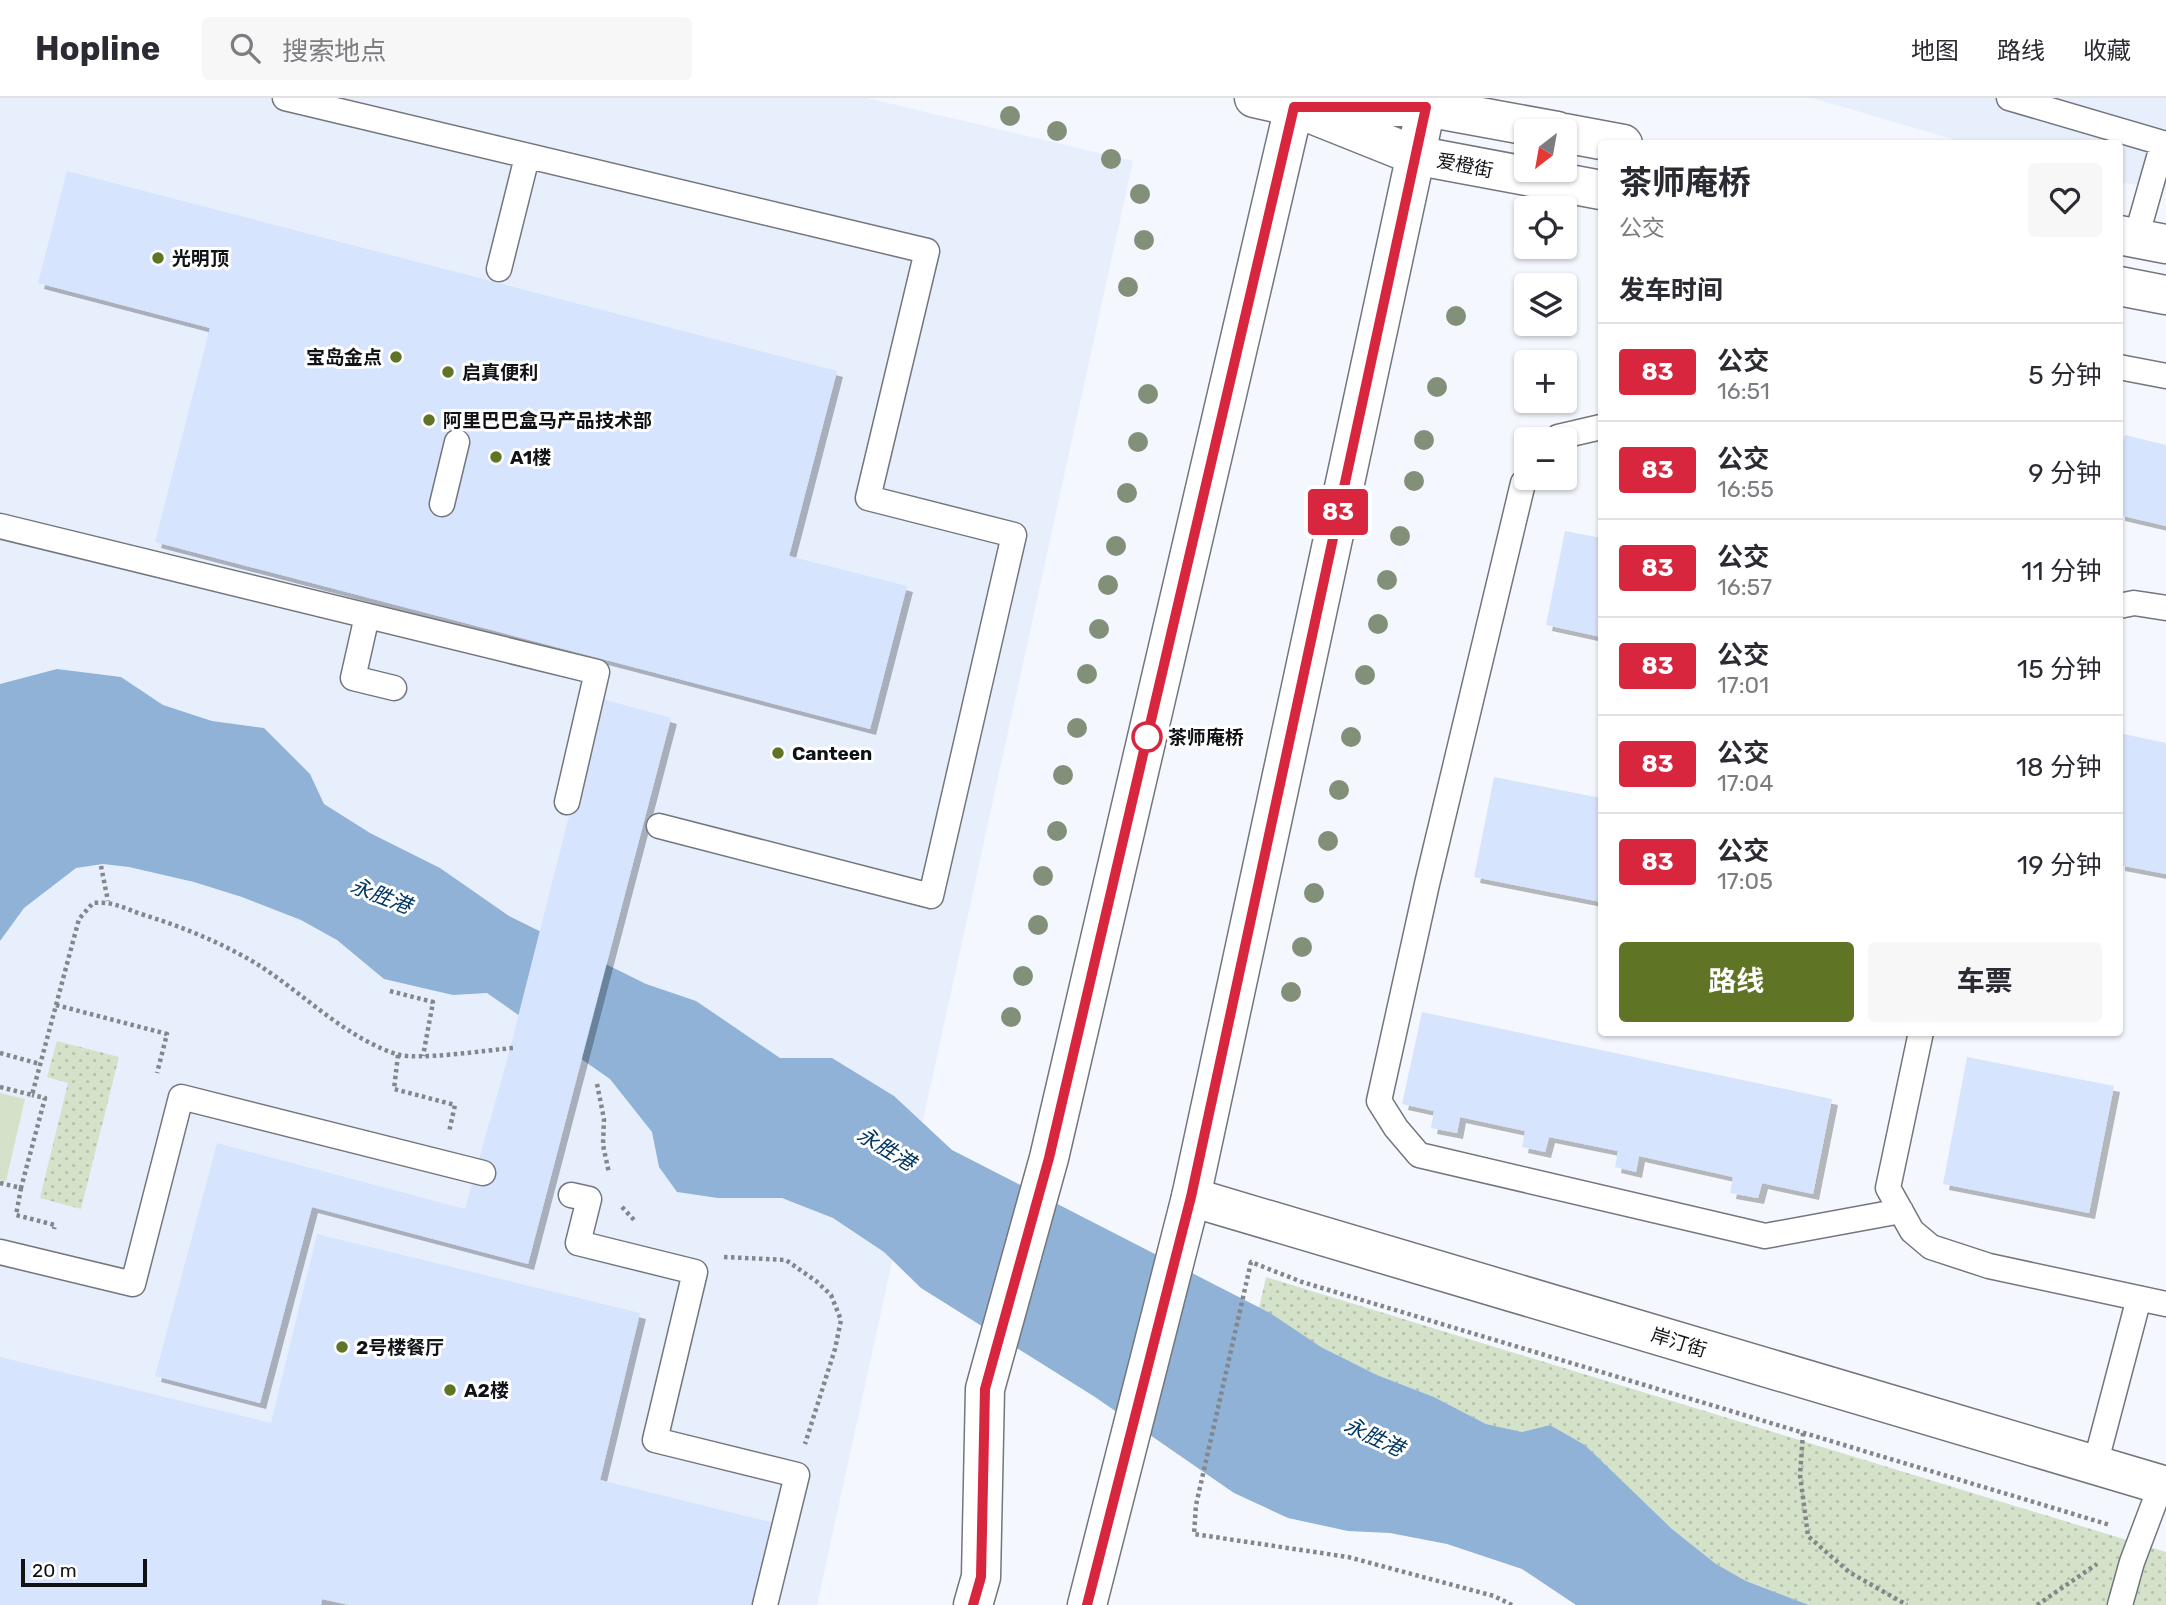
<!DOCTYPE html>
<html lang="zh">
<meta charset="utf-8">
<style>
:root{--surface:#fff;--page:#f7f7f7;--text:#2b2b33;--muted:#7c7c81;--line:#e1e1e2;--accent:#5f7424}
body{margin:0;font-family:Rubik,"Noto Sans SC",sans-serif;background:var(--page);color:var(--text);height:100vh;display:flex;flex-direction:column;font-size:26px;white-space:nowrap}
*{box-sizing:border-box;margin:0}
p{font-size:23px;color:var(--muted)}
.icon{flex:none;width:38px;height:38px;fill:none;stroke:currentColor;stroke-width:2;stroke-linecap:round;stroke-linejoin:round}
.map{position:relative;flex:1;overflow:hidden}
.sheet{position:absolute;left:1598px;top:42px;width:525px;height:896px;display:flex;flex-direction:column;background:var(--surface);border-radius:7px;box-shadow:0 2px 5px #0004}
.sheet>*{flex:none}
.badge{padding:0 14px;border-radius:5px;font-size:24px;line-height:46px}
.needle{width:46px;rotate:211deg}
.controls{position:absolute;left:1514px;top:21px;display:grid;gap:14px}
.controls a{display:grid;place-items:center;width:63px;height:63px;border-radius:7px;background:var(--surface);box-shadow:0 2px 5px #0004;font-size:35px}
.scale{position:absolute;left:21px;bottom:18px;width:126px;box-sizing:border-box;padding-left:7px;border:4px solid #111215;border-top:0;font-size:19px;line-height:24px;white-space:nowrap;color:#111215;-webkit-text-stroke:5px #fff;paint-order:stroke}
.map>.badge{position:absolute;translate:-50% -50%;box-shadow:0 0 0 4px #fff}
h2{padding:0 21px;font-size:26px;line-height:63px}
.round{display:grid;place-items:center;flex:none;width:74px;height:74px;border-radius:7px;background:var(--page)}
.overview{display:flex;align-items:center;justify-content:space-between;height:119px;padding:0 21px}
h1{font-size:33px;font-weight:700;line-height:52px}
.button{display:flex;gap:14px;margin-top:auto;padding:14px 21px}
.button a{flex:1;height:80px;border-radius:7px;background:var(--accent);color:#fff;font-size:28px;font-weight:700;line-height:80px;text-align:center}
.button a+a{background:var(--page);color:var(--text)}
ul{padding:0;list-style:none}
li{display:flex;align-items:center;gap:21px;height:98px;padding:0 21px;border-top:2px solid var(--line)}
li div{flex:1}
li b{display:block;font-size:26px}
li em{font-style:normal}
li .badge{min-width:77px;font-weight:700;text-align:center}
header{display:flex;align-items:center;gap:42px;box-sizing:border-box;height:98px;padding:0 35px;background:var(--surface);border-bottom:2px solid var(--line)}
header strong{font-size:33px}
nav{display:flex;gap:38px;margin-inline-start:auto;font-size:24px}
.search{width:490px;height:63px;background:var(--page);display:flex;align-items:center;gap:18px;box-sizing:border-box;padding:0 24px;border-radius:7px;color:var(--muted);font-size:26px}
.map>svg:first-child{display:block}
.built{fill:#e7effd}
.grass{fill:url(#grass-dots)}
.garden{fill:#d3e2c8}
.water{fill:#90b2d6}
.building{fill:#d6e4fd;filter:url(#shadow)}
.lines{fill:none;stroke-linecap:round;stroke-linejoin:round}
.lane-casing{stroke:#73767d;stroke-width:27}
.street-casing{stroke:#73767d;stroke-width:41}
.secondary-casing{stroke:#73767d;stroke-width:41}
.path{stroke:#83868a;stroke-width:4.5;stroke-dasharray:3.5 3.5;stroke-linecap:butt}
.lane{stroke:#fff;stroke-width:24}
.street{stroke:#fff;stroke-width:38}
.secondary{stroke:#fff;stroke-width:38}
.tree{fill:#829079}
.line-casing{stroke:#fff;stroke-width:16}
.line{stroke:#d7263d;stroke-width:10}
.poi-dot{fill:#5f7424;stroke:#fff;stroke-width:2.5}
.stop-dot{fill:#fff;stroke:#d7263d;stroke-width:3.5}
.labels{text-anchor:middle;stroke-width:6;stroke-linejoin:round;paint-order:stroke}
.street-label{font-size:19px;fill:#111215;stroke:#fff}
.poi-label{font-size:19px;font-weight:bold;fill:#111215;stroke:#fff;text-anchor:start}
.stop-label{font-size:19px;font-weight:bold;fill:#111215;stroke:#fff;text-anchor:start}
.water-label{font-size:21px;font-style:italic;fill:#003763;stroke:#fff}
</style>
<header>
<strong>Hopline</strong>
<div class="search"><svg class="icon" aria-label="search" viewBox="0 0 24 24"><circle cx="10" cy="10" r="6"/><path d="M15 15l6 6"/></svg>搜索地点</div>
<nav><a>地图</a><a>路线</a><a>收藏</a></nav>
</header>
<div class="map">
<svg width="2166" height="1507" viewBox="0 0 2166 1507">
<defs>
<pattern id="grass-dots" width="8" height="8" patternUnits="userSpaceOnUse" patternTransform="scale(1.75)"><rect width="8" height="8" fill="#d3e2c8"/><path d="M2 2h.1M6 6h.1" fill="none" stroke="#b4c1ab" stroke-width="1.8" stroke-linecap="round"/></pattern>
<filter id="shadow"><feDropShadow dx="6" dy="6" stdDeviation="0" flood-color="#0004"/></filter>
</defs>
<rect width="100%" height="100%" fill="#f4f8fe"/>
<!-- built -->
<path class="built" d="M0 0H867L1133 63 817 1507H0Z
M1812 0H2166V91L2119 84V46L1966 45Z"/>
<!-- grass -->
<path class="grass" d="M57 943 119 959 81 1111 40 1100 68 985 47 979Z
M1266 1179 2166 1454V1507H1809L1746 1483 1716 1466 1672 1431 1585 1347 1550 1327 1522 1334 1486 1326 1434 1299 1377 1277 1321 1249 1259 1210Z"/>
<!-- garden -->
<path class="garden" d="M0 995 25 1001 6 1083 0 1082Z"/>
<!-- water -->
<path class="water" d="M57 571 121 579 163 607 212 623 264 630 310 676 324 706 370 735 440 770 509 818 646 886 696 903 780 960H832L894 998 952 1052 1270 1215 1321 1249 1377 1277 1434 1299 1486 1326 1522 1334 1550 1327 1585 1347 1672 1431 1716 1466 1746 1483 1809 1507H1576L1522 1471 1447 1446 1390 1435 1348 1433 1288 1420 1234 1395 1095 1299 921 1190 884 1154 833 1120 782 1100H718L677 1094 659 1069 652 1034 610 981 487 895 453 897 384 881 337 842 301 822 242 799 194 784 129 769 103 766 76 770 24 810 0 843V586Z"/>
<!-- building -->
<path class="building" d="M67 73 837 273 789 458 907 488 870 631 155 444 210 230 38 185Z
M2125 337 2166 347V428L2119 417V360Z
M1565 433 1601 440V539L1546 527Z
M599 600 671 620 528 1166 312 1109 260 1305 155 1278 217 1045 465 1111 506 966Z
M2119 635 2166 645V776L2119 767Z
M1494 679 1601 700V804L1474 779Z
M1422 914 1832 1001 1813 1096 1762 1085 1758 1100 1730 1095 1733 1079 1639 1058 1636 1074 1615 1069 1618 1053 1549 1039 1545 1054 1522 1049 1525 1033 1460 1019 1457 1035 1431 1030 1434 1013 1402 1006Z
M1967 959 2114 988 2089 1115 1943 1086Z
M317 1136 640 1215 600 1382 778 1426 759 1507H349L322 1501 321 1507H0V1259L271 1325Z"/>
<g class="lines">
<defs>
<path id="lane" d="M285 0 927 153 868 400 1014 437 931 798 659 728
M2009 0 2166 46
M2136 140 2163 45
M499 171 527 59
M2119 269 2166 278
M1556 341 1558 339 1601 329
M1527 380 1523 385 1427 786 1379 1003 1396 1030 1419 1057 1765 1138 1901 1113
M442 406 457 344
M0 428 597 574 567 704
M2119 508 2134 505 2166 510
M367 518 353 580 394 590
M1921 934 1888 1090 1912 1133 1931 1149 1989 1168 2166 1206
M571 1097 589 1101 578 1145 695 1174 655 1342 797 1377 765 1507
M0 1154 133 1186 181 999 483 1075
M2095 1367 2139 1200
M2120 1507 2132 1464 2161 1387"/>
<path id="street" d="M1191 1099 2166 1388"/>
<path id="secondary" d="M1254 0 1294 9 1414 57 1601 92
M1313 9H1426L1557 33
M1564 35 1623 46
M2119 137 2166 146
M2119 188 2166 197
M973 1507 981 1479 985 1291 1049 1060 1296 0
M1087 1507 1191 1099 1428 0"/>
</defs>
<!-- lane casing -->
<use href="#lane" class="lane-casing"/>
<!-- street casing -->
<use href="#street" class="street-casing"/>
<!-- secondary casing -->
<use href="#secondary" class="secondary-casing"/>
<!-- path -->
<path class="path" d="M101 768 108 803
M390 893 433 904 423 958
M56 907 167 936 157 975
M0 955 40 966
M398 957 394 991 455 1007 449 1034
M597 986 604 1021 603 1047 609 1075
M0 989 32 997 79 821 93 805C114 803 125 811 144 817 183 829 222 845 257 866 303 895 343 938 396 956 416 963 488 952 513 950
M0 1085 21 1090 45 1000 32 997
M21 1090 16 1117 55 1127 54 1131
M622 1109 635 1123
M724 1159 786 1162 816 1183 831 1197 841 1222 835 1251 805 1346
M1803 1335 1800 1377 1808 1438 1849 1474 1907 1507
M1512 1507 1494 1498 1348 1459 1194 1436 1196 1407 1251 1164 1302 1184 2110 1427
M2037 1507 2097 1466"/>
<!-- lane -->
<use href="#lane" class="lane"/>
<!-- street -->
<use href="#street" class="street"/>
<!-- secondary -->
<use href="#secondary" class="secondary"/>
</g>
<!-- trees -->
<g class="tree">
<circle cx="1010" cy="18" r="10"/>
<circle cx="1057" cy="33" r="10"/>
<circle cx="1111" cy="61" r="10"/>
<circle cx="1140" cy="96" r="10"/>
<circle cx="1144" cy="142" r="10"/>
<circle cx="1128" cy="189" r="10"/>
<circle cx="1456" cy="218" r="10"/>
<circle cx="1437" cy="289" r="10"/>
<circle cx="1148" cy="296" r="10"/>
<circle cx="1424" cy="342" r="10"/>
<circle cx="1138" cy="344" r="10"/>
<circle cx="1414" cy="383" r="10"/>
<circle cx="1127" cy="395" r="10"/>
<circle cx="1400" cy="438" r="10"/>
<circle cx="1116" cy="448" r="10"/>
<circle cx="1387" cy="482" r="10"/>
<circle cx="1108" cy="487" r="10"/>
<circle cx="1378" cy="526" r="10"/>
<circle cx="1099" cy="531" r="10"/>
<circle cx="1087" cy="576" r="10"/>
<circle cx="1365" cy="577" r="10"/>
<circle cx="1077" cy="630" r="10"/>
<circle cx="1351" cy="639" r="10"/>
<circle cx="1063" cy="677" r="10"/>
<circle cx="1339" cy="692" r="10"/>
<circle cx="1057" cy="733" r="10"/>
<circle cx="1328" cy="743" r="10"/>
<circle cx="1043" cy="778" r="10"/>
<circle cx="1314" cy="795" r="10"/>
<circle cx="1038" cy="827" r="10"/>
<circle cx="1302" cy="849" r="10"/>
<circle cx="1023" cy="878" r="10"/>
<circle cx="1291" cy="894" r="10"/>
<circle cx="1011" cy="919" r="10"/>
</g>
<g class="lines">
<defs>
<path id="line" d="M973 1507 981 1479 985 1291 1049 1060 1294 9H1426L1191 1099 1087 1507"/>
</defs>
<!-- line casing -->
<use href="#line" class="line-casing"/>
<!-- line -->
<use href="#line" class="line"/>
</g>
<!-- markers -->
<g class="poi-dot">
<circle cx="158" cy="160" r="7"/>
<circle cx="396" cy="259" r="7"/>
<circle cx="448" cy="274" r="7"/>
<circle cx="429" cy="322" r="7"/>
<circle cx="496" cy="359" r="7"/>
<circle cx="778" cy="655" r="7"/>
<circle cx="342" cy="1249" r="7"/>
<circle cx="450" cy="1292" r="7"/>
</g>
<circle class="stop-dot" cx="1147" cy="639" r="14"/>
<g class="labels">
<!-- street labels -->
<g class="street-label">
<text transform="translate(1465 67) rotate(11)" y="7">爱橙街</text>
<text transform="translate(1679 1244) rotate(17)" y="7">岸汀街</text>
</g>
<!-- poi labels -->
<g class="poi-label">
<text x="172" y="167">光明顶</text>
<text x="382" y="266" text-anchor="end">宝岛金点</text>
<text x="462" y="281">启真便利</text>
<text x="443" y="329">阿里巴巴盒马产品技术部</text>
<text x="510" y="366">A1楼</text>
<text x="792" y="662">Canteen</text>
<text x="356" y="1256">2号楼餐厅</text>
<text x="464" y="1299">A2楼</text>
</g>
<!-- stop labels -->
<g class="stop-label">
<text x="1168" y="646">茶师庵桥</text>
</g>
<!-- water labels -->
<g class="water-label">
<text transform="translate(381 798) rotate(21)" y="7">永胜港</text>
<text transform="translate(886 1051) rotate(31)" y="7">永胜港</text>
<text transform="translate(1374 1339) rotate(25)" y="7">永胜港</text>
</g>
</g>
</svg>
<div class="controls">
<a><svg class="needle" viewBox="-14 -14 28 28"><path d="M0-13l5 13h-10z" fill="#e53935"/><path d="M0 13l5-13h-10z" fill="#7c7c81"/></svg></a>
<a><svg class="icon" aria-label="locate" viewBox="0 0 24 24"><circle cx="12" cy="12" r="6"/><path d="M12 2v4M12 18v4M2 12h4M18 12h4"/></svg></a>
<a><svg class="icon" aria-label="layers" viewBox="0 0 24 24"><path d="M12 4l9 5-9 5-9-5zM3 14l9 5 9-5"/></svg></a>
<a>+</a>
<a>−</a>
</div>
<div class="scale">20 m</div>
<b class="badge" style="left:1338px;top:414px;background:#d7263d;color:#fff">83</b>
<section class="sheet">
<div class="overview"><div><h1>茶师庵桥</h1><p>公交</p></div><a class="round"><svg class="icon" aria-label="heart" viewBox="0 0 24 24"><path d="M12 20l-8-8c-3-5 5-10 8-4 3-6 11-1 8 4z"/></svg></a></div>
<h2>发车时间</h2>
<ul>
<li><span class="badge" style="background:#d7263d;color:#fff">83</span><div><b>公交</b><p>16:51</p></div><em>5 分钟</em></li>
<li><span class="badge" style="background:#d7263d;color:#fff">83</span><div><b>公交</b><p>16:55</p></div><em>9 分钟</em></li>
<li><span class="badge" style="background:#d7263d;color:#fff">83</span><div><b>公交</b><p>16:57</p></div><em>11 分钟</em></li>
<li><span class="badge" style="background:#d7263d;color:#fff">83</span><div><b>公交</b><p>17:01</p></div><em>15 分钟</em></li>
<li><span class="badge" style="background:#d7263d;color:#fff">83</span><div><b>公交</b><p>17:04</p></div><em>18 分钟</em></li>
<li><span class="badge" style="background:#d7263d;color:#fff">83</span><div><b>公交</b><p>17:05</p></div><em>19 分钟</em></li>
</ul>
<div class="button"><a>路线</a><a>车票</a></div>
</section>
</div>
